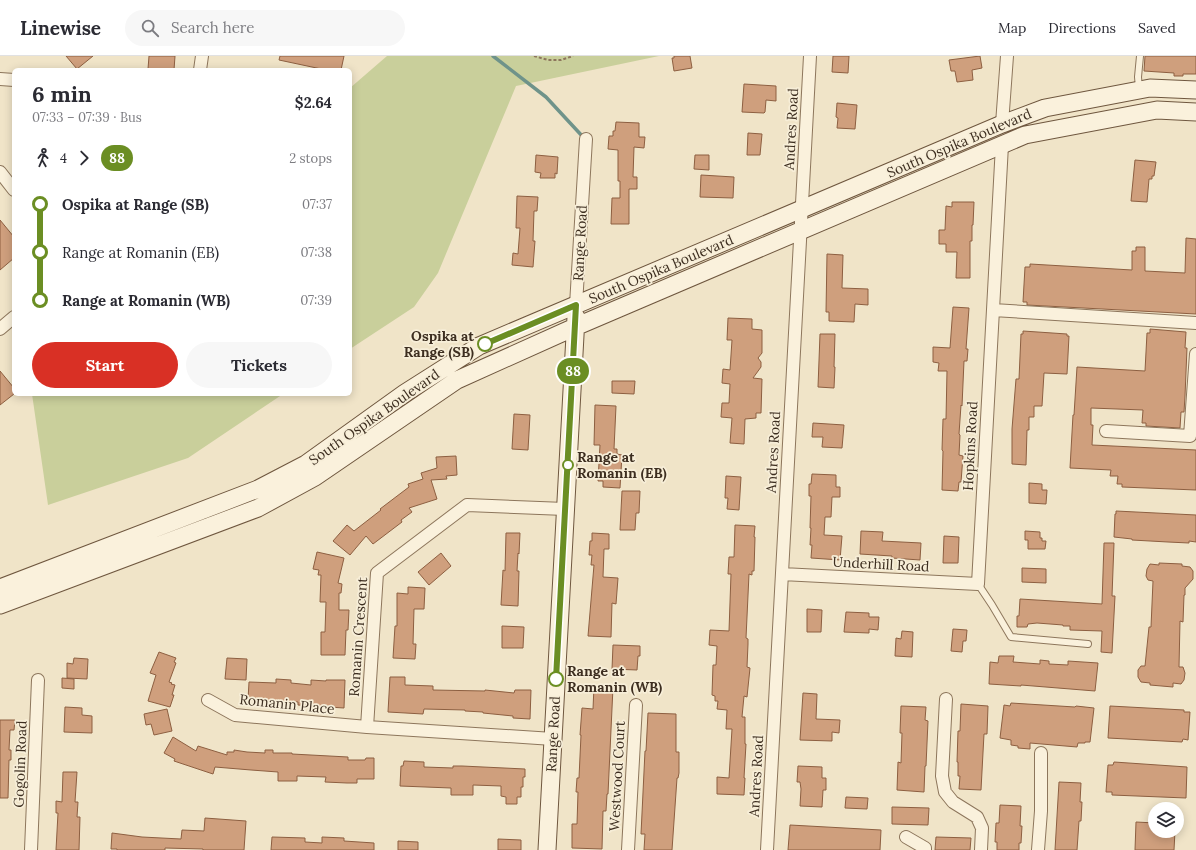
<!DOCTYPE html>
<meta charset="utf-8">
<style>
:root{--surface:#fff;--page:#f7f7f7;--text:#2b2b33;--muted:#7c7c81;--line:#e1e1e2;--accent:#d93025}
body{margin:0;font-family:Lora,serif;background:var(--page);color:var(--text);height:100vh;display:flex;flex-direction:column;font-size:15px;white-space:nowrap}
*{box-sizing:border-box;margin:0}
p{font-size:13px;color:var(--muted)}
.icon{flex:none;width:22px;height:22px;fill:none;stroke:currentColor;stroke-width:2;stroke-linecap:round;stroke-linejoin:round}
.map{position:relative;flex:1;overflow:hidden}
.panel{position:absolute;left:12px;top:12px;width:340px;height:328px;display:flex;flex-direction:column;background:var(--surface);border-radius:6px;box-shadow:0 2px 10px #0003}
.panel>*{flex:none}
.badge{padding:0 8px;border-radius:13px;font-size:14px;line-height:26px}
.buttons{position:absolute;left:1148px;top:746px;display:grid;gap:8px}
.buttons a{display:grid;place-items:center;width:36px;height:36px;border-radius:50%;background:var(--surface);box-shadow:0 2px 10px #0003;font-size:20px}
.map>.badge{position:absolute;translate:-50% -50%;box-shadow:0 0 0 2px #fff}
.legs{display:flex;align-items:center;gap:6px;height:44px;padding:0 20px;font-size:13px}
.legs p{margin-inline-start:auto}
.overview{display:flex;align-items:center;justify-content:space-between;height:68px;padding:0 20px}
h1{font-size:22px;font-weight:700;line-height:30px}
.button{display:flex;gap:8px;margin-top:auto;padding:8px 20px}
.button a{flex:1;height:46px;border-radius:24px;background:var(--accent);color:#fff;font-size:16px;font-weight:700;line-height:46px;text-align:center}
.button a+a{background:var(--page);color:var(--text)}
ul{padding:0 20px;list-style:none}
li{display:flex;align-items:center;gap:14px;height:48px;font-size:15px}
li i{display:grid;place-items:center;width:6px;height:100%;margin:0 5px;background:currentColor}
li i::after{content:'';width:10px;height:10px;margin:-5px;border:3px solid;border-radius:50%;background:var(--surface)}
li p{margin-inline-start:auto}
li:first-child i{background:linear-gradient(#0000 50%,currentColor 0)}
li:last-child i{background:linear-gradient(currentColor 50%,#0000 0)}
header{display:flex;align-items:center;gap:24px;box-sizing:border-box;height:56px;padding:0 20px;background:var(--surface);border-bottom:1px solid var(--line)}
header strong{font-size:19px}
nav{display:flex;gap:22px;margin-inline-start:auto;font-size:14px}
.search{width:280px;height:36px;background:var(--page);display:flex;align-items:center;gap:10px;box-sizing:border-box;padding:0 14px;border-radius:22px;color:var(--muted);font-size:15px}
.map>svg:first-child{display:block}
.green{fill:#c9cf9b}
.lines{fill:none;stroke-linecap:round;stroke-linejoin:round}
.stream{stroke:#6f938a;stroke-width:3.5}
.building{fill:#cf9f7d;stroke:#8d5f41}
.lane-casing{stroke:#8d765c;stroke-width:8}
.street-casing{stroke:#8d765c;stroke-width:14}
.secondary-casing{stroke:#6f573f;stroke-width:19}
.path{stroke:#8d765c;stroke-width:2;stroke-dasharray:3 2;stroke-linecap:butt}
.lane{stroke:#faf1dc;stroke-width:6}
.street{stroke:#faf1dc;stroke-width:12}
.secondary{stroke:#faf1dc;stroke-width:17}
.line-1-casing{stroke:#fff;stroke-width:9}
.line-1{stroke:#6b8e23;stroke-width:6}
.stop-1-dot{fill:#fff;stroke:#6b8e23;stroke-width:2}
.labels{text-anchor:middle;stroke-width:3.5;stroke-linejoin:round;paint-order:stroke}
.street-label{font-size:14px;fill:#3d2e20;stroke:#f7eed8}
.stop-label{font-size:14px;font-weight:bold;fill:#3d2e20;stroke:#f7eed8;text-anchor:start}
</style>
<header>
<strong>Linewise</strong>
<div class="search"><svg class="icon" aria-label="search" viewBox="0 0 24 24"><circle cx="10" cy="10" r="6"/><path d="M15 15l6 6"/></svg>Search here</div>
<nav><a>Map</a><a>Directions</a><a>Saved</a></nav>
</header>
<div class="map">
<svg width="1196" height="794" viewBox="0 0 1196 794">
<rect width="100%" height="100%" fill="#f0e4c8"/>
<!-- green -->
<path class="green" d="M387 0H659L516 30 438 217 414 251 350 293V32Z
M32 338H283L188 402 48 449Z"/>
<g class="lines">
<!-- stream -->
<path class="stream" d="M493 0 546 41 584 82"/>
</g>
<!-- building -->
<path class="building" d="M66 0H93L77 13Z
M149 0H175L174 14 148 13Z
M280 0H344L341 14H326L279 4Z
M674 0H690L692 12 674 15 672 2H674Z
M833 0H849L848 17 832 16Z
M980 0 982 12 972 14 973 24 957 26 955 15H951L949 4Z
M1145 0H1196V18H1183V20H1174V17L1144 15Z
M744 28 776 30V45L766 44 765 56 764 57 742 56Z
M837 47 857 49 855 73 837 72 838 62 836 61Z
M616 66 639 67V81H645L644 92 634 91 633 121H637V133H629V168H611L612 142H620V125H618V94L608 93 609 80H613V75H615Z
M748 77 762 78 760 99H747Z
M536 99 558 101 557 118 555 117V122H540L541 117 535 116Z
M695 99H709V114L694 113Z
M1135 104 1156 106 1154 120H1152V123H1149L1147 146 1131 145Z
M701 119 734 121 733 142 700 141Z
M517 140 538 141 537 155H534L533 185H535L533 211 512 209 513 197 518 198 520 172H516Z
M952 146H974L973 169H972V185H970V222H956L957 196H946V188H939V174H945L946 150 952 151Z
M0 164 14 181V202L0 214Z
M1186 182 1196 183V258L1027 249V246H1023L1025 211H1030V208L1132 214V195H1136V191H1145V215L1185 217Z
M827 198 843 199 842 232 868 233V249L855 248 854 266 829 265V256H826Z
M953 251 969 252 966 293H968L967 305H964L962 350 961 349 959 378 960 379 959 399 963 400 961 426H959L958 435 942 434 943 395 942 394 943 363H946L947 315H938L939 307 933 306V291L950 292Z
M728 262 752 263V273L762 274V297L758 302 761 306V311L753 322 762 323 761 357H756V362L745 363 744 388 730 387 732 362 721 361 722 347H729L730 328 722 327 723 313 730 314 732 284H727Z
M1150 273 1186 276 1185 292H1187L1185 340 1184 356H1181L1180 372 1146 370V367H1142L1143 354 1091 352V369H1093L1092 389 1196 394V434L1122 431V428H1117L1118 420H1110L1111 414 1070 412 1073 359H1074L1077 311 1145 315 1147 277H1150Z
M1023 275 1067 278V280H1069L1067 318 1044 317 1042 350H1034V361H1029V374H1027L1026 409 1012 408V373L1016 323H1019L1021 278H1023Z
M820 278H835L834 311H835L834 332 818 331Z
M0 315 14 332V338L0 349Z
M612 325H635L634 338 612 337Z
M595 349 616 350 614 393H617V398L622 399 620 432 603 431V425H598L600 389H594Z
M514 358 530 359 528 394 512 393Z
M813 367 844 369 842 392 822 391 823 381H812Z
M456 400 457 419 446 420 447 423 431 424 437 443 409 452 412 456 401 464 402 466 373 488 366 480 350 499 333 485 347 469 354 475 381 454 380 453 409 431 408 428 423 423 421 417 437 412 436 401Z
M812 418 836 419V431H840V441H832L831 461H825L824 479 842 480 840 504 811 502 812 489H810L811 472H810L811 440H809V428H811Z
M726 420 741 421 739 454 727 453 728 442H725Z
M1029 427 1042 428V434H1047L1046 448 1029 447Z
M622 435H640L639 457H636L635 474H620Z
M1116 455 1196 459V486L1189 485V487L1168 486 1132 484V483L1114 481 1115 458H1116Z
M735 469 755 470 754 481H755L754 515H752V519L749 518 746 582 748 583V588L747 611 750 612 747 641 744 640 742 661H745V688H746L744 722H745L744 739 717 738V721L729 722 732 673H726L727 654 717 653 718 645H715V640L712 639 713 609H716L717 590 709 589 710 574 729 575 731 518H728L729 501H734Z
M861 475 883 476 882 485 921 487 920 504 892 502V500L860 498Z
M1025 475 1040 476V482H1042V485H1046L1045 493H1028V484H1025Z
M506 477H520L519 498 518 497 517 515H519L518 550 501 549 503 514 505 515Z
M592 477 609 478V493H604L603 521 618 522 616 548 612 547 611 581 588 580 594 509H591L592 499H589L590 485H592Z
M944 480 959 481 958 507H943Z
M1104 487H1114L1112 540H1115L1112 597 1101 596 1102 575 1070 574V570H1063V569L1037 567 1028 568 1027 571H1017V560H1019L1020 543 1102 548Z
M317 496 344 502 338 527 342 528 341 537H339V554H349L348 574H346L345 599H321V576H325L326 546H320L321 519H318L319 514 313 513Z
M441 497 451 510 429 529 418 516Z
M1159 507 1182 508V510L1190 511 1193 515V523L1185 532V539H1184L1183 566 1180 565 1179 611H1183L1185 617 1184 624 1181 628 1173 627V631L1150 629V627L1141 626 1138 621V614L1141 610H1145L1149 571H1151L1153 525 1148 524 1146 520 1147 513 1150 508 1159 509Z
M1022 512 1046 513V527L1022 526Z
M408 531 425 532 424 553H414L413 588H416L415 603 393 602 395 570H397V537L408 538Z
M807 553 822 554 821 576H807Z
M846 556 869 557V561H879L878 574 869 573V577L844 576Z
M502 570 524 571 523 592H502Z
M953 573 967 574 966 585H963L962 596 951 595Z
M902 575 913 576 912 601 895 600 896 582 901 583Z
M613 589 640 590V600H638L637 614 612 613Z
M159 596 176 602 174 606 176 607 169 626 172 627 171 628 175 629 172 639H174L170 651 148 645 156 619 150 617Z
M999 600H1014L1013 606 1040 608V604L1049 605V608L1068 609V605L1098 607 1095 635 1021 629V630L989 628 990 606 998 607Z
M74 602 88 603 87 623 67 622V607L73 608Z
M227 602 247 603 246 624 225 623Z
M390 621H405V629L433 630V634L485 635V634L514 637 515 634H531L530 663 513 662V660L483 657V656L465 655V654L424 653 423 658 388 656Z
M62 622 74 623V633L62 632Z
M276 623 291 624V627L311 629V624L326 625V624H345L344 652 298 649V646L248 644 249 626 276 627Z
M594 630 613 631 608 738H607L606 755H603L602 793 572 792V768H577L578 736H576L577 722H579L581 679H580L582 652 593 653Z
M803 637 817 638 816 663 840 664 839 677 832 676V685L800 684Z
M1011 647 1075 651 1076 650 1094 652 1090 686H1085V687H1078L1077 691 1030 687V693L1018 692V690L1011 689V684L1000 682 1004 649 1010 650Z
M961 648 988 650 987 678H984L981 734 959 733 960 720H958V706H957L958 675H960Z
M901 650 926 651 925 664 928 665 926 710H925L924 736 897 734 898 706 901 707 902 677H900Z
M1110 650 1184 654V656H1190L1188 684 1183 683 1182 686 1108 682Z
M65 651 82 652V659L92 660V677L64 676Z
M167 653 172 675 154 679 151 668 146 669 144 658Z
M648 657 676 658V696H679V717L678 722H677L672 794H644L645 778H641L645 695H646Z
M0 664H15L14 674H10L9 694H11V704H9L8 742H0Z
M173 681 196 695 198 690 227 699V696H234V694L247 696 265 697V694H273V697H292V698L348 701V704H365L366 702H374V723H357V727H347L325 726 326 721 297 720V725H278V716L251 714 215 711 213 718 174 705 175 703 164 697Z
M404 705 424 706V711L453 712V710H462L525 713V721H523V731H521V741H517V748H506V741L501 740V730L473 729V739H451V732L400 730 401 710H403Z
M1114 706 1187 711 1186 742 1112 739V736H1106L1108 709H1113Z
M798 710 822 711V722H826V734H823L822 751 800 750 801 733 800 726H797Z
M63 716H77L75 746H78L77 761H80L79 794H56L58 757H56V745L62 746Z
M1059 726 1081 727 1080 746H1082L1081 765H1079L1077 794H1055Z
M846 741 868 742 867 753 845 752Z
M1000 749 1021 750 1020 770H1022L1021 787H1019V794H997V786H995L996 767H999Z
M892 751 929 752 928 769 892 768Z
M205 762 246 765 244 794H203V793L165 792V794H117V793H111L112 777 142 781 181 783 182 774 204 775Z
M1136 766 1155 767V775H1175L1174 794H1135Z
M790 769 881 774 880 794H788Z
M272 781 305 782V786L322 787V781L344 782V785L374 787V794H271Z
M936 781 971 782 970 794H935Z
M498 783 521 784V794H498Z
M398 785 418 786V794H398Z"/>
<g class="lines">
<defs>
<path id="lane" d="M1139 32 1138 21 1140 0
M978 528 992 549 1011 581 1088 588"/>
<path id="street" d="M200 14 202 0
M0 23 14 24
M1002 68 1007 0
M0 116 14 134
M576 249 586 83
M993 254 1196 267
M0 273 14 261
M1106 375 1190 380 1196 298
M782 518 978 528 1002 89
M946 643 942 720 945 736 953 746 977 761 982 772 981 794
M208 644 235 659 367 671 553 683
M367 671 377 517 467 449 565 453
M906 781 925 792V794
M31 794 38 624
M628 794 636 649
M767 794 810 0
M1038 794 1041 755V697"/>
<path id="secondary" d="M0 532 258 433 306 408 405 337 479 290 1002 68 1045 52 1150 32 1196 34
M0 549 258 452 315 421 457 324 575 271 1025 79 1157 54 1196 56
M547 794 576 261"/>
</defs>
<!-- lane casing -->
<use href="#lane" class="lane-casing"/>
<!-- street casing -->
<use href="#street" class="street-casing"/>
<!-- secondary casing -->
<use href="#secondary" class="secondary-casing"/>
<!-- path -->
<path class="path" d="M534 0 548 4H561L573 0"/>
<!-- lane -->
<use href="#lane" class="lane"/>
<!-- street -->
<use href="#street" class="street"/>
<!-- secondary -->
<use href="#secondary" class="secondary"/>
</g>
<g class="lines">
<defs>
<path id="line-1" d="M485 288 576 249 556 623"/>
</defs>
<!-- line-1 casing -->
<use href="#line-1" class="line-1-casing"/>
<!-- line-1 -->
<use href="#line-1" class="line-1"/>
</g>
<!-- markers -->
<g class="stop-1-dot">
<circle cx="485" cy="288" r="7"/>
<circle cx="568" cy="409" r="5"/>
<circle cx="556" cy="623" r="7"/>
</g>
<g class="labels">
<!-- street labels -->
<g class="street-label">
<text transform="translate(791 73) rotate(-87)" y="5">Andres Road</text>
<text transform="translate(959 87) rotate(-23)" y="5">South Ospika Boulevard</text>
<text transform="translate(580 187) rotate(-87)" y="5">Range Road</text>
<text transform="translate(661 213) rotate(-23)" y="5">South Ospika Boulevard</text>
<text transform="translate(374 361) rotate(-35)" y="5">South Ospika Boulevard</text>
<text transform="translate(970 390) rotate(-87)" y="5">Hopkins Road</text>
<text transform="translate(773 396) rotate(-87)" y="5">Andres Road</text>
<text transform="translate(881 508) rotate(3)" y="5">Underhill Road</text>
<text transform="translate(358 581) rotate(-86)" y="5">Romanin Crescent</text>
<text transform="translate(287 648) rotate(6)" y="5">Romanin Place</text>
<text transform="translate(553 678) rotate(-87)" y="5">Range Road</text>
<text transform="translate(20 708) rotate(-88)" y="5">Gogolin Road</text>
<text transform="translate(617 720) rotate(-87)" y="5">Westwood Court</text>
<text transform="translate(756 720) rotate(-87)" y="5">Andres Road</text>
</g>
<!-- stop labels -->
<g class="stop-label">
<text x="474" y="285" text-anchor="end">Ospika at<tspan x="474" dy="16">Range (SB)</tspan></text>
<text x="577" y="406">Range at<tspan x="577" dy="16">Romanin (EB)</tspan></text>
<text x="567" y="620">Range at<tspan x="567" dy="16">Romanin (WB)</tspan></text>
</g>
</g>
</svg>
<div class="buttons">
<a><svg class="icon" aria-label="layers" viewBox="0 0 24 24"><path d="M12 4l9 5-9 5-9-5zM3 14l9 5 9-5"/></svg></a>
</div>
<b class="badge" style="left:573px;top:315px;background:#6b8e23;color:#fff">88</b>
<section class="panel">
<div class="overview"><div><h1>6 min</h1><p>07:33 – 07:39 · Bus</p></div><b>$2.64</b></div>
<div class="legs"><svg class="icon" aria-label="walk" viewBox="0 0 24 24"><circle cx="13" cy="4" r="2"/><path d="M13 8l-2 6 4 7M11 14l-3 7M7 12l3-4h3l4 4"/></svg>4<svg class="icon" aria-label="forward" viewBox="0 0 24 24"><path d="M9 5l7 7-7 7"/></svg><b class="badge" style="background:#6b8e23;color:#fff">88</b><p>2 stops</p></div>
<ul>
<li><i style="color:#6b8e23"></i><b>Ospika at Range (SB)</b><p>07:37</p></li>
<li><i style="color:#6b8e23"></i><span>Range at Romanin (EB)</span><p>07:38</p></li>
<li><i style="color:#6b8e23"></i><b>Range at Romanin (WB)</b><p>07:39</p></li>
</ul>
<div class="button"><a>Start</a><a>Tickets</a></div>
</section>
</div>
